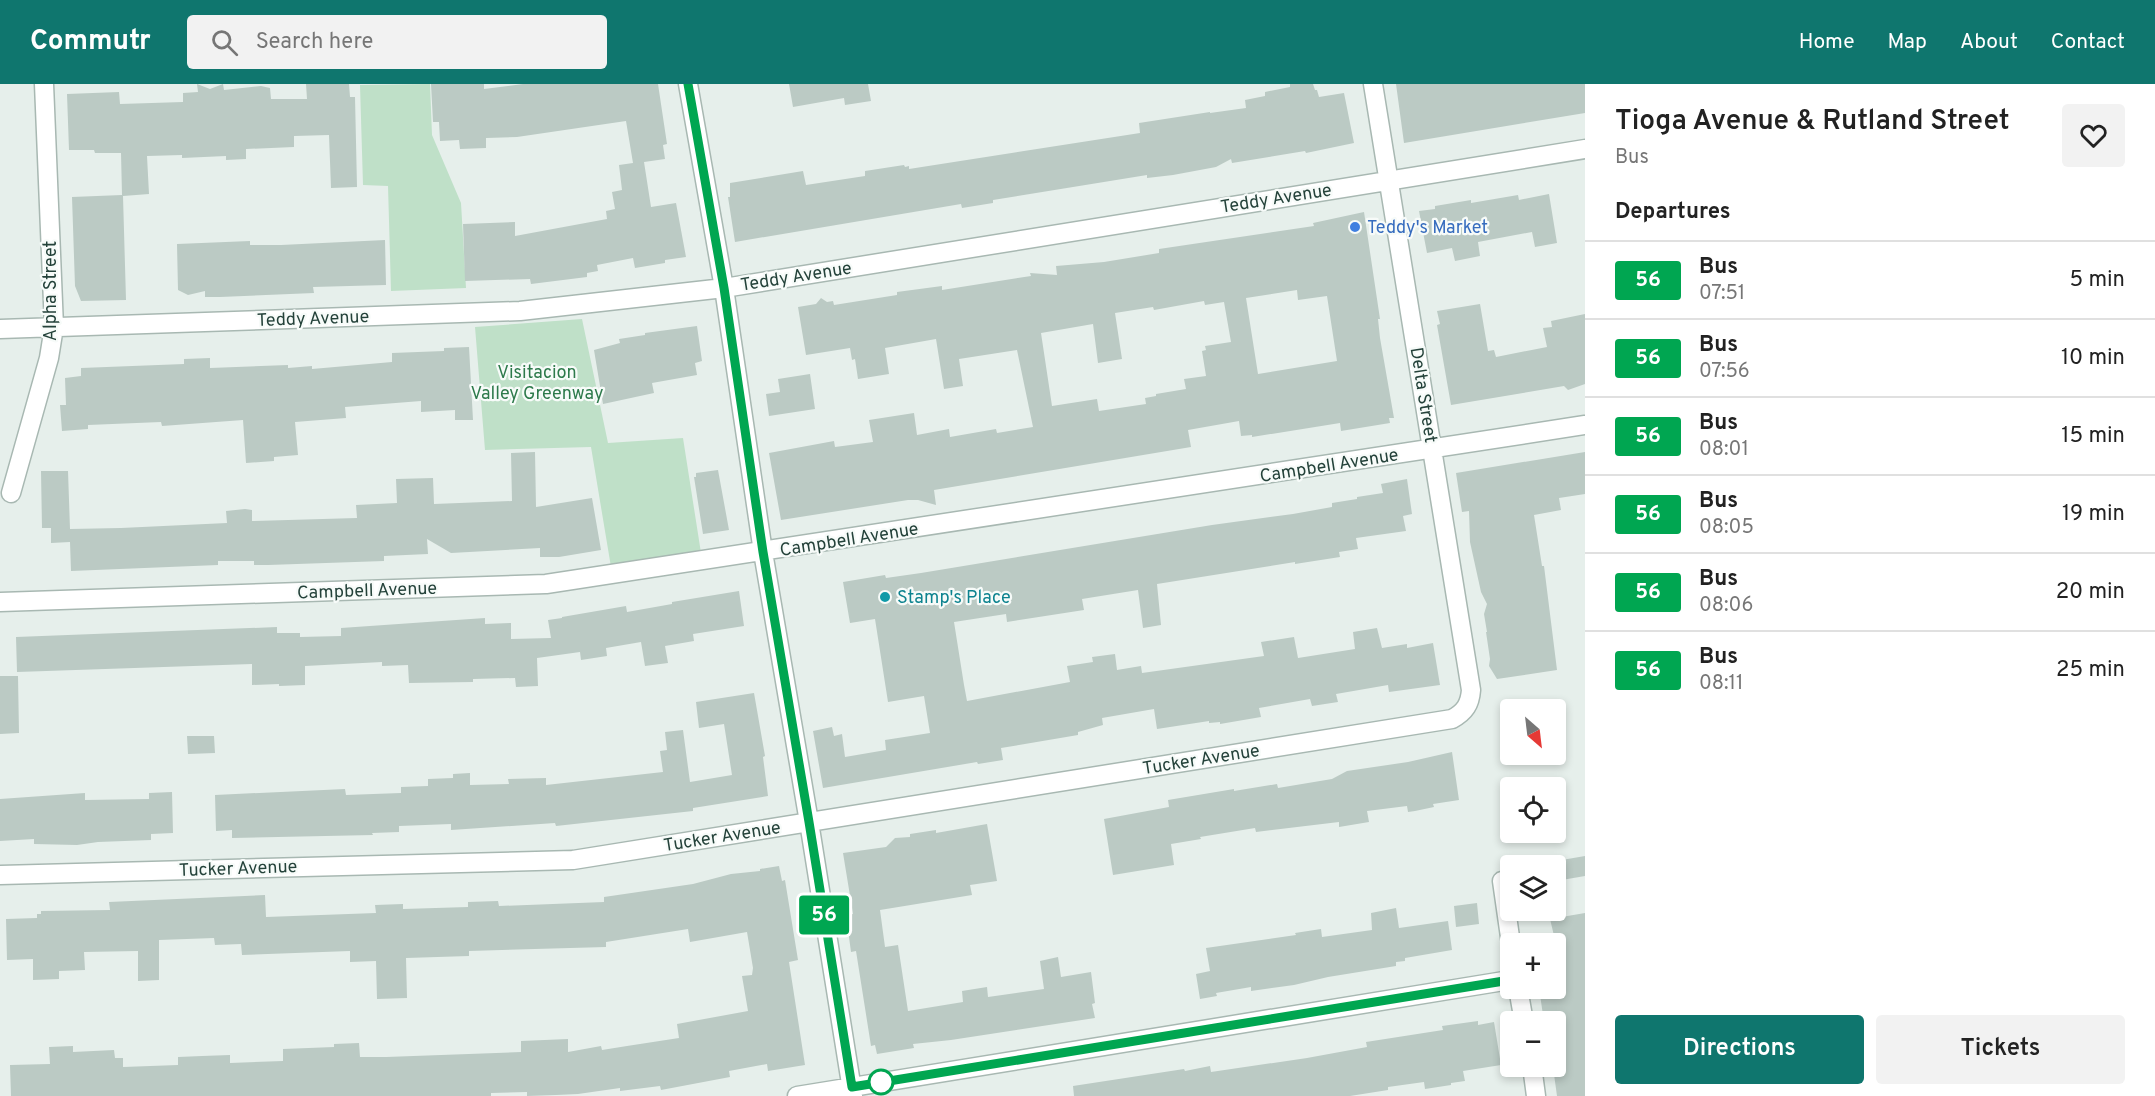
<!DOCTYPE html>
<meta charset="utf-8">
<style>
:root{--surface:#fff;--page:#f2f2f2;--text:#222;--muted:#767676;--line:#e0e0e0;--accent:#0f766e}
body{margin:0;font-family:Overpass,sans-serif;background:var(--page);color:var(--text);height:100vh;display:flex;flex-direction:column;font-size:22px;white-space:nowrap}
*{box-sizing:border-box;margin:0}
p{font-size:20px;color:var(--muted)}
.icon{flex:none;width:33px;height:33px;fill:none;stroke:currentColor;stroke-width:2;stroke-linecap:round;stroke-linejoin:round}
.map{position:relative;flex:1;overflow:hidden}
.side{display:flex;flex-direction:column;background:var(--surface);width:570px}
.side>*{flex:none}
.badge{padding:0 12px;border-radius:4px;font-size:21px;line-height:39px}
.needle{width:39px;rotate:152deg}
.fabs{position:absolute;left:1500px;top:615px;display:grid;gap:12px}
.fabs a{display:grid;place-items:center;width:66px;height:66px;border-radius:6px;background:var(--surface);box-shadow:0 3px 9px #0003;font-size:30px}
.map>.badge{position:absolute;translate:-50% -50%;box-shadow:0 0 0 3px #fff}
h2{padding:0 30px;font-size:22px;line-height:54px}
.round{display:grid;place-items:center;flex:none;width:63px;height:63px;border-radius:6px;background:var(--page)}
.overview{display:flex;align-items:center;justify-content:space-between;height:102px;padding:0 30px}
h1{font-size:28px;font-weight:600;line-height:45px}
.action{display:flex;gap:12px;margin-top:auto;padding:12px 30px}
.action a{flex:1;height:69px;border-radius:6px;background:var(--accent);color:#fff;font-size:24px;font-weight:600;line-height:69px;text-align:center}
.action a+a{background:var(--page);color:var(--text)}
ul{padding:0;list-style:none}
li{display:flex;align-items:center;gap:18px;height:78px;padding:0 30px;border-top:2px solid var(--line)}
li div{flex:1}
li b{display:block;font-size:22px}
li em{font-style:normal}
li .badge{min-width:66px;font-weight:700;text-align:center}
header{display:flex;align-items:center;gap:36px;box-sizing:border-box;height:84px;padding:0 30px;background:var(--accent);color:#fff}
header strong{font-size:28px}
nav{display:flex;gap:33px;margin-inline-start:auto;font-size:21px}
.search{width:420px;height:54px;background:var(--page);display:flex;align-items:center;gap:15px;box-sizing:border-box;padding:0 21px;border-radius:6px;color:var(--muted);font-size:22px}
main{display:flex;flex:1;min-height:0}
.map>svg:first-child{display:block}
.green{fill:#bfe0c8}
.building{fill:#bbcac4;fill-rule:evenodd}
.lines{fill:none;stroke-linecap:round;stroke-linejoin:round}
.minor-casing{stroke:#a8b8b2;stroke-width:21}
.minor{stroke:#fff;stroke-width:18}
.line-casing{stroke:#fff;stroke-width:14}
.line{stroke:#00a651;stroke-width:9}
.shop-dot{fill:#3f7fe0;stroke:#f7fbf9;stroke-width:2}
.culture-dot{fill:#0f9aa8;stroke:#f7fbf9;stroke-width:2}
.stop-dot{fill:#fff;stroke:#00a651;stroke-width:3}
.labels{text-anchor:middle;stroke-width:4.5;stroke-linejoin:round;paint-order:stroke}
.street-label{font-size:18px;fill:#24423a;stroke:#f7fbf9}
.shop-label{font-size:18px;fill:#366cbe;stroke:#f7fbf9;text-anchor:start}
.park-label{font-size:18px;fill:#2d7a4b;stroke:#f7fbf9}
.culture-label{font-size:18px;fill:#0d838f;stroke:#f7fbf9;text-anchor:start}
</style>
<header>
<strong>Commutr</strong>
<div class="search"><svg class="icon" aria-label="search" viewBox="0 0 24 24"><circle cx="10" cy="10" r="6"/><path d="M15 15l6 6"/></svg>Search here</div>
<nav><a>Home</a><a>Map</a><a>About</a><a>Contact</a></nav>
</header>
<main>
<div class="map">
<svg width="1585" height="1012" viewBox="0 0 1585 1012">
<rect width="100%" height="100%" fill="#e6efeb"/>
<!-- green -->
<path class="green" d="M430 0 432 51 461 119 466 204 391 207 388 102 363 101 360 1Z
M582 235 608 359 683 354 701 469 611 483 591 363 485 366 475 243Z"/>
<!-- building -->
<path class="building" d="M197 0 210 5 223 0 224 6 261 2 270 4 271 15H307L306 0H349L350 13H355L357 103 331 104 329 51 294 52V63L246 65V75L226 76V72L182 74V71L147 72 149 110 123 112 126 216 81 217 75 202 72 113 122 111 121 69H95L94 66H69L67 10 119 8 120 20 183 18V9L198 8Z
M431 0H484V5L523 0H658L667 60 663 61 665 75 644 78 651 123 676 119 686 173 665 176V179L635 184 633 174 597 181 598 187 587 189V193L531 200 530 195 465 197 463 140 515 138V152L607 135 606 127 615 125 612 108 622 106 619 81 633 79 626 37 517 53 486 54V64L460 65 459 56 440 57 439 38H433Z
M789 0H868L871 17 845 21 844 14 793 23Z
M1290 0H1313L1315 6H1317L1319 13 1344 9 1354 59 1306 69 1305 67 1232 79 1231 75 1216 83 1173 91 1147 94V91L993 116V119L962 124 961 120 735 158 728 113H730V99L803 87 806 101 865 92V87L904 81 905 83 909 82V85L1140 49 1139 39 1210 28V29L1246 24 1245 16 1265 12V8L1290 3Z
M1396 0H1585V29L1404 59Z
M1549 110 1557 159 1535 163 1532 148 1478 158 1480 172 1455 177 1452 164 1427 169 1419 127 1435 125V122L1471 116V119L1518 111 1519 116Z
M1364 128 1380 235H1378L1380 254 1394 334H1389L1390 339 1341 347 1340 339 1252 353V351L1241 352 1239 337 1188 346 1191 363 934 406 936 421 918 416H908L781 436 769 369 834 357 835 363 873 358 869 336 914 329 917 351 949 345 950 353 996 345 997 349 1033 343 1017 266 959 275 963 302 944 305 936 255 885 264 889 290 858 295 855 275 852 276 850 264 806 271 798 223 816 220 821 214 827 218 833 217 834 221 897 211V208L942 202V206L1031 192 1030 189 1057 191 1056 182 1104 178 1159 169V165L1314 142 1313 139ZM1297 206 1298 216 1327 212 1337 277 1258 290 1246 214ZM1204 217 1205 221 1224 218 1231 258 1205 262 1206 266 1202 267 1206 292 1184 295 1186 305 1156 310V312L1145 314 1146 320 1099 327 1097 315 1052 322 1041 249 1093 240 1098 279 1122 275 1115 229 1153 223 1154 226Z
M385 156 386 201 313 203 314 209 220 213H205V207L188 211 178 206 177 160 250 157V161H281Z
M1480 220 1488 267 1494 266 1496 273 1547 263 1543 244 1552 243 1551 237 1585 230V300L1568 306 1564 302 1451 321 1437 241 1440 240 1437 227Z
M697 242 702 277 695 279 697 291 652 299 654 309 603 320 594 266 620 259 619 255 645 251V249Z
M469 263 473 336H455V326L421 328V317L345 323 346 334 295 338 298 371 274 373V377L246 379 243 336 162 342 161 338 88 341V345L62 347 60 321H66L65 294 81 292V284L184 280V275L210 274V284L288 281V284L312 282V285L392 278V269L444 267V264Z
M810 290 815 325 769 332 766 310 780 308 778 295Z
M535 368 536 423 592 414 601 466 559 473H540V464L451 469 427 455 428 470 384 472V477L268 481H254V477H218V481L71 487 70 458 51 459V444H42L41 387H68L70 445 121 444 227 439 226 427 245 425 252 426V437L357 434 356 421 397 419 396 395 433 394 434 420 512 417 511 369Z
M1585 368V410L1559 414 1561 426 1534 431 1542 482H1544L1557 586 1497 595 1489 582 1490 575 1486 548H1487L1484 530 1487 520 1481 508 1470 458 1469 427 1462 428 1456 389Z
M718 386 729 446 703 450 694 393H696V389Z
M1407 395 1412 430 1403 432 1406 447 1356 454 1358 465 1339 468 1340 473 1295 480V478L1157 500 1161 541 1143 544 1138 506 1082 515 1084 526 1007 538 1006 530 954 538 964 601 967 617 1070 598 1067 582 1093 578 1092 573 1115 570 1117 586 1141 582 1142 589 1264 572 1261 558 1294 553 1298 574 1355 565 1353 548 1377 544 1382 564 1407 560V564L1433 559 1440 601 1389 608 1388 601 1336 610 1338 618 1312 622 1310 615 1259 624 1261 633 1220 640V638L1209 639V637L1157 645 1154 625 1102 634 1103 641 1078 648V651L1001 664 1003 676 978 680 977 678 823 704 813 647 832 643 834 652 842 650 845 673 886 666 885 656 930 649 924 612 888 618 875 535 850 539 843 498 885 491 886 494 921 489 1212 441 1293 430 1332 423V419L1357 415V413L1383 409 1381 400Z
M739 507 744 542 693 550 694 557 665 562 668 579 645 582 641 558 606 564 607 572 581 576 580 568 537 574 538 602 516 603 515 594 473 595V598L409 599 408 581 382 582V578L305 582V601L279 602V600L252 601V580L17 588 16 553 277 543V549H300V553L341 552V544L485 534V540L511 539V555L551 554 548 536 562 534V533L626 522 627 528 672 520V518Z
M0 592H18L19 649 0 650Z
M754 609 765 672 763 673 768 712 693 724V727L556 742 555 739 451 746V740L399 742V748L372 749 373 751 232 754V746L216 747 215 711 345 705 346 711 401 709V703L428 702V695L453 694V690L470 689V701L509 700 508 695 546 694V701L663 688 660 667 667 666 665 648 683 646 690 698 732 691 724 640 699 644 696 618Z
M187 652H214L215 669 188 670Z
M1452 668 1459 716 1433 720 1434 723 1415 727 1408 728 1407 722 1367 727 1369 738 1339 743V738L1256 748 1255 744 1200 753 1201 755 1171 760 1174 781 1113 791 1104 735 1169 723 1168 716 1234 705V707L1277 700 1278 704 1332 695 1347 687 1408 678Z
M172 708 173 749 151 750V756L98 758 77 761 34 760V755L0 757V715L85 709V716L149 715V709Z
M987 740 997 797 970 801 972 811 880 826 885 863 898 861 908 927 963 918 962 907 987 903 988 913 1044 905 1040 877 1058 873 1061 893 1091 888 1095 919 1092 920 1095 934 951 956 913 960 914 964 877 970 875 961 871 962 856 867 851 868 846 831 853 830 843 769 886 763 895 754 910 753V750L936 746V749Z
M1585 772V792L1556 797V777Z
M779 782 782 797 785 796 798 876 789 878 805 981 768 987 767 980 729 987 730 993 661 1006 660 1002 620 1007V1004L578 1010 556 1011 527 1012V1008L491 1009V1012H11L10 981 50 980 49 963 73 962V968L114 966 115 974H123V983L178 981V973L202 972 230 971V979L283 977V965L334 963V960L359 959 360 973H386L521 968V957L568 955V968L601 962 602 966 627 962 679 954 677 940 748 927 742 892 752 891 753 884 747 848 690 858 688 845 606 858V863L469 867V872L406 874 407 914 377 915 376 877 350 878V867L242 871 241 860 215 861 214 854 159 856V896L138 897V867L84 868 85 886 59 887V895L33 896V875L7 876 6 835 37 834V830H41V827L110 826 109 818 265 811 266 833 376 829 375 821 403 820V825L468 823V818L498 817 499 822 604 818V813L693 800 731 790 760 787V785Z
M1477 819 1479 840 1456 843 1454 822Z
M1396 824 1399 844 1448 837 1452 866 1405 874V877L1396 878V882L1328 893 1294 901 1251 907V903L1216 909 1217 912 1200 915 1196 890 1210 887 1206 864 1296 851 1295 849 1321 845 1322 853 1372 846 1371 829Z
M1585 829V1012H1557L1553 983 1561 981 1556 938 1553 929 1543 931 1539 904H1556V860L1550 835Z
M1478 937V941L1494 938 1501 981 1463 987 1465 997 1451 999V1001L1425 1005 1424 998 1388 1003V1006L1350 1012H1074L1073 1002 1184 985 1185 987 1210 982 1211 988 1307 974 1367 963 1366 958 1443 946 1442 942Z"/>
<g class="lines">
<defs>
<path id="minor" d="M688 0 724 204 763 468 809 738 853 1012
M0 245 520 227 724 204 1585 65
M11 409 49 274 54 243 44 0
M0 518 546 500 1585 341
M0 791 573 776 1452 635C1465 628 1470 620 1471 606L1373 0
M1502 797 1511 860
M1518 904 1524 938
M1532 982 1536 1012
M797 1012 1510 896"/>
</defs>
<!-- minor casing -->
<use href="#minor" class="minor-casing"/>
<!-- minor -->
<use href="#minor" class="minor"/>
</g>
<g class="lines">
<defs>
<path id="line" d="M688 0 724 204 763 468 809 738 852 1003 1510 896"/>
</defs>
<!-- line casing -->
<use href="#line" class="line-casing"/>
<!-- line -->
<use href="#line" class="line"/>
</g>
<!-- markers -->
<circle class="shop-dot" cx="1355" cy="143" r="6"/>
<circle class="culture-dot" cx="885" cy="513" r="6"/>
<circle class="stop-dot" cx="881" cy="998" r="12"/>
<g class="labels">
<!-- street labels -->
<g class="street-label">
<text transform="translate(1276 114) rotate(-9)" y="6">Teddy Avenue</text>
<text transform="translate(796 192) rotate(-9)" y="6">Teddy Avenue</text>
<text transform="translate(50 207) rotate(-90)" y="6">Alpha Street</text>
<text transform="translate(313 234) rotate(-2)" y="6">Teddy Avenue</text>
<text transform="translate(1424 311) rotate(81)" y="6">Delta Street</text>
<text transform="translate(1329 381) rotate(-9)" y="6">Campbell Avenue</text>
<text transform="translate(849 455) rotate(-9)" y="6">Campbell Avenue</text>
<text transform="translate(367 506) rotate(-2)" y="6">Campbell Avenue</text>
<text transform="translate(1201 675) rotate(-9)" y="6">Tucker Avenue</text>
<text transform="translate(722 752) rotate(-9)" y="6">Tucker Avenue</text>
<text transform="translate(238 784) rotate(-2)" y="6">Tucker Avenue</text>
</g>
<!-- shop labels -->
<g class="shop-label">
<text x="1367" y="149">Teddy's Market</text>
</g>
<!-- park labels -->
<g class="park-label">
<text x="537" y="294">Visitacion<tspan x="537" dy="21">Valley Greenway</tspan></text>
</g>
<!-- culture labels -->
<g class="culture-label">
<text x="897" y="519">Stamp's Place</text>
</g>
</g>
</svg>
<div class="fabs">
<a><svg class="needle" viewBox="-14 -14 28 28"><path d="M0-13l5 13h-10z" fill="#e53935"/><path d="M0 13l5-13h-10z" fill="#767676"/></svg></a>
<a><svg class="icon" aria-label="locate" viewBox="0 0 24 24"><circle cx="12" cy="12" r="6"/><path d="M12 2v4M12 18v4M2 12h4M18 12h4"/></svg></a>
<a><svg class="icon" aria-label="layers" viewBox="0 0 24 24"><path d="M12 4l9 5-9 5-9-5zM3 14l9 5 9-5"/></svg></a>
<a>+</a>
<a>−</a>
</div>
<b class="badge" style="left:824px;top:831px;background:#00a651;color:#fff">56</b>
</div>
<section class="side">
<div class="overview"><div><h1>Tioga Avenue &amp; Rutland Street</h1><p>Bus</p></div><a class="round"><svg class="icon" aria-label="heart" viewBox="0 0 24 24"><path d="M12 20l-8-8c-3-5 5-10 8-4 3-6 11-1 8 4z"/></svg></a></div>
<h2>Departures</h2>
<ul>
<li><span class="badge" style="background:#00a651;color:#fff">56</span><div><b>Bus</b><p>07:51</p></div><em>5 min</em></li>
<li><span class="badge" style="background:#00a651;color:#fff">56</span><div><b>Bus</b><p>07:56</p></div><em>10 min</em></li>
<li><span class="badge" style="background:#00a651;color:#fff">56</span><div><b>Bus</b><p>08:01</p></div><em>15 min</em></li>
<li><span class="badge" style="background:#00a651;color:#fff">56</span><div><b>Bus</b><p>08:05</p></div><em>19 min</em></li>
<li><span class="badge" style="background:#00a651;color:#fff">56</span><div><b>Bus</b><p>08:06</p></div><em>20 min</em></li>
<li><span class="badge" style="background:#00a651;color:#fff">56</span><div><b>Bus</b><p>08:11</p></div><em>25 min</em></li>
</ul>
<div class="action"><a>Directions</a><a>Tickets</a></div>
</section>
</main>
